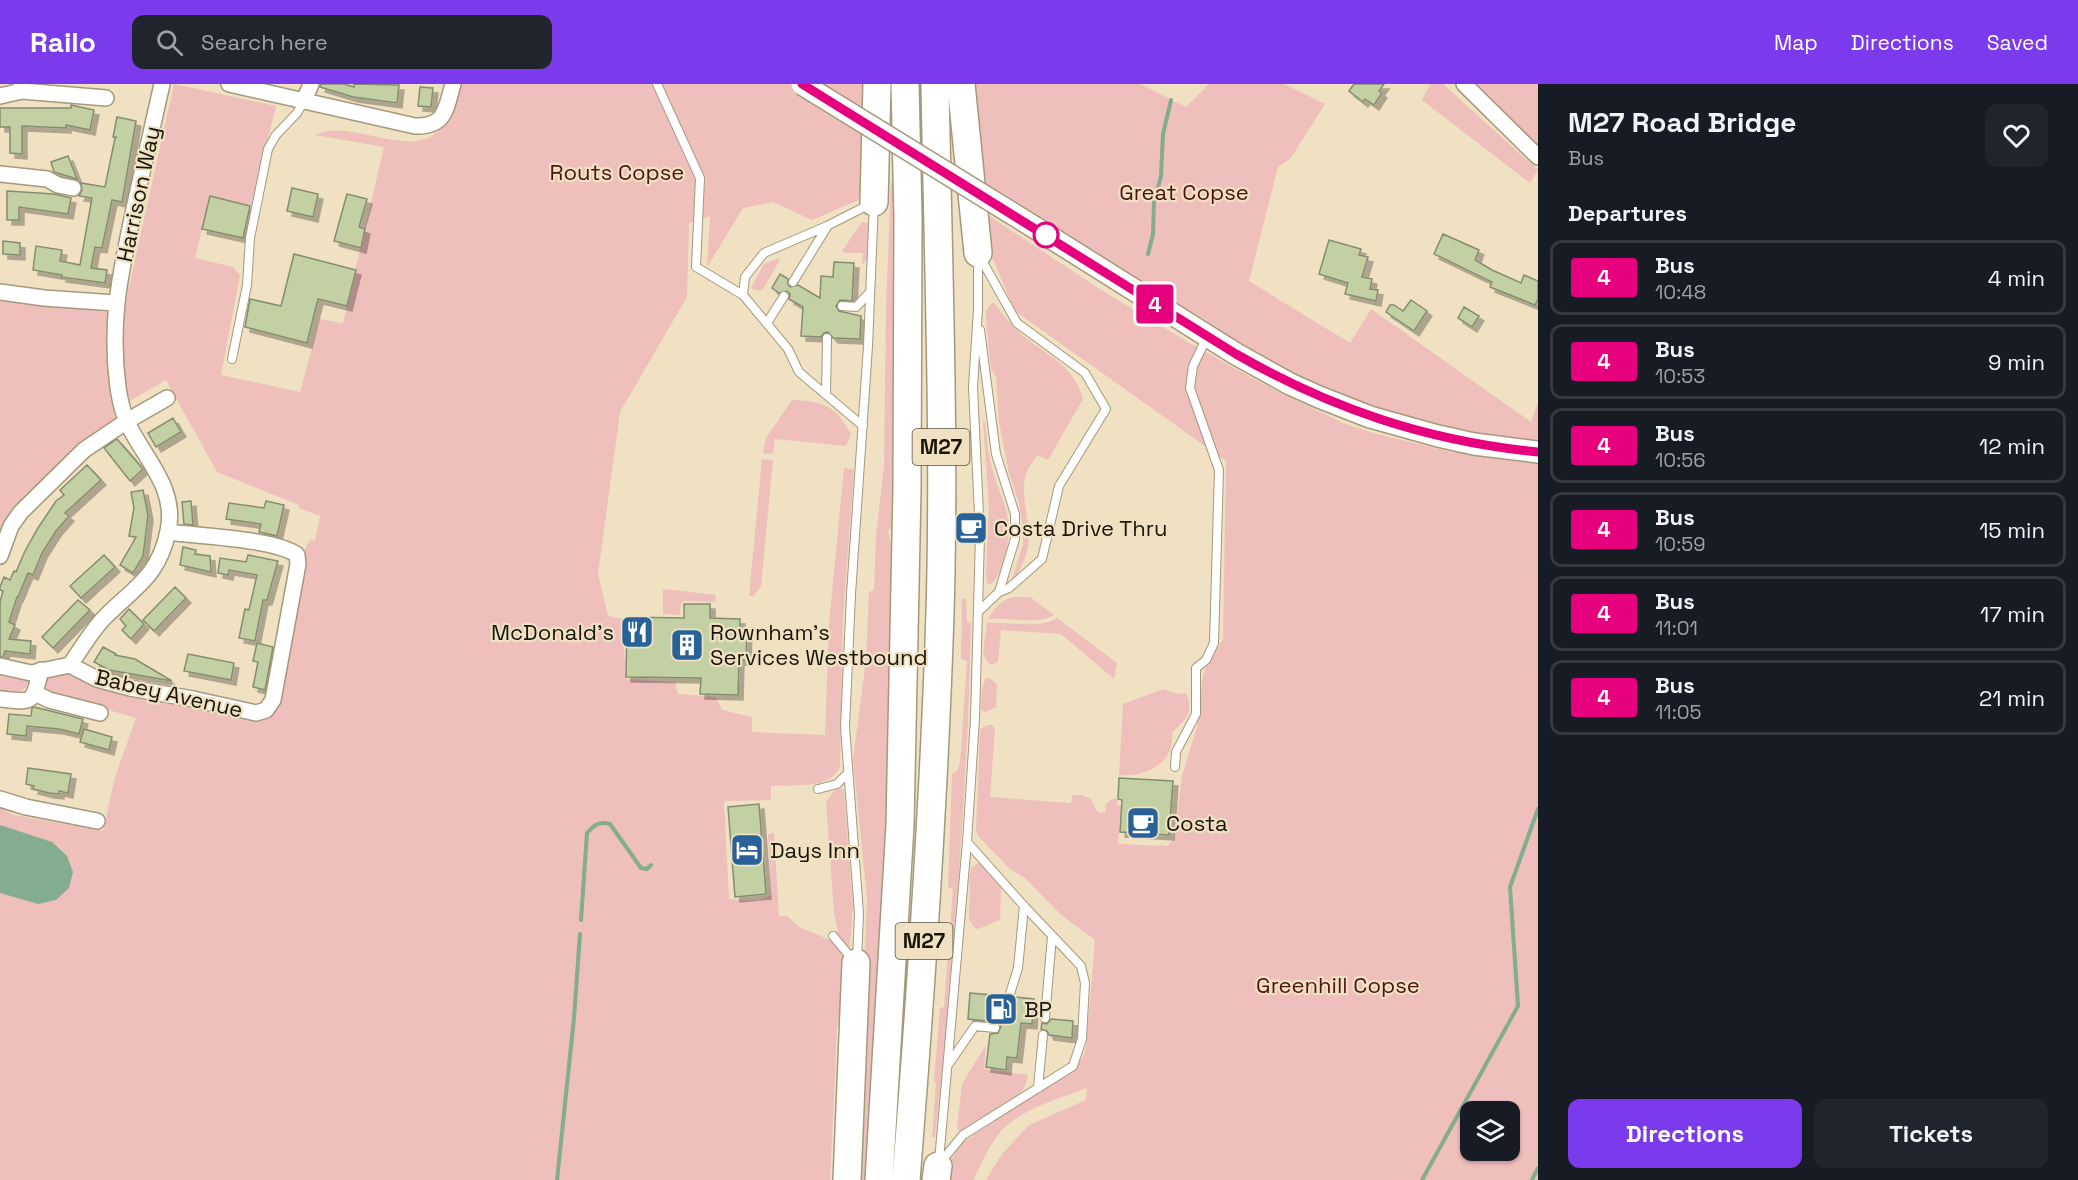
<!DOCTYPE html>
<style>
:root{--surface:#171b24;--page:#20242c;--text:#f1f3f6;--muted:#9ea1a6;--line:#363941;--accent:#7c3aed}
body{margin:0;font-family:"Space Grotesk",sans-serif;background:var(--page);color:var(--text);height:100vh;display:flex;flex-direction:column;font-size:22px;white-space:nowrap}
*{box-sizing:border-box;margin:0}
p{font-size:20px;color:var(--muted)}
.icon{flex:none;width:33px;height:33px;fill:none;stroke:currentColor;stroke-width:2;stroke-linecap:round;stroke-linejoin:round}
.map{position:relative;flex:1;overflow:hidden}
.side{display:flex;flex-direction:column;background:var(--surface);width:540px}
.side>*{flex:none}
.badge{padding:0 12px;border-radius:4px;font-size:21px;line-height:39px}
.buttons{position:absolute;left:1460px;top:1017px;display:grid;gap:12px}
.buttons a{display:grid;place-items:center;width:60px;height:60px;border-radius:12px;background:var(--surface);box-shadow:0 2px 4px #0004;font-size:30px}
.map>.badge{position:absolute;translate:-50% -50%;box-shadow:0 0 0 3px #fff}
h2{padding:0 30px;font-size:22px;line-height:54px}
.round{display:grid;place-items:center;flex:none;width:63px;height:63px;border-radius:12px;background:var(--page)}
.head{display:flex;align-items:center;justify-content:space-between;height:102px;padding:0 30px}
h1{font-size:28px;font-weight:600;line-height:45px}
.action{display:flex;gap:12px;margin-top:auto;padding:12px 30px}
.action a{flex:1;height:69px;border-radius:12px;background:var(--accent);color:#fff;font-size:24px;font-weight:600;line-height:69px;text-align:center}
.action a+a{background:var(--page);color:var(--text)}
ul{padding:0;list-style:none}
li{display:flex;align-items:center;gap:18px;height:75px;margin:0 12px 9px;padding:0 18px;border:3px solid var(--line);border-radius:12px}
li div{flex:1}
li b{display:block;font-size:22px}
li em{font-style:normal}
li .badge{min-width:66px;font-weight:700;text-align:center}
header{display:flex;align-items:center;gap:36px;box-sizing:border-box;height:84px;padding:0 30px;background:var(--accent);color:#fff}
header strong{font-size:28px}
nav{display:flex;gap:33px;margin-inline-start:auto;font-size:21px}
.search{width:420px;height:54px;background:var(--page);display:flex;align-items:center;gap:15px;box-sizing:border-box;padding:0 21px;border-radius:12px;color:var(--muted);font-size:22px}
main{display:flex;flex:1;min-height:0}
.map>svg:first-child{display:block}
.green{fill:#efbfbc;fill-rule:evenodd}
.water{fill:#84ac8e}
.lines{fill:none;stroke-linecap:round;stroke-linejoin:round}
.stream{stroke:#84ac8e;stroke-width:4}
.building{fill:#c3d0a3;stroke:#858d70;stroke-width:1.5;filter:url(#shadow)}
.lane-casing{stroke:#a5997b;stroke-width:10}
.street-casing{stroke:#a5997b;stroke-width:18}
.secondary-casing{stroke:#a5997b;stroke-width:24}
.highway-casing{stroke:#a5997b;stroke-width:30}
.lane{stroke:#fff;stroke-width:8}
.street{stroke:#fff;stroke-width:15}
.secondary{stroke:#fff;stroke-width:21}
.highway{stroke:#fff;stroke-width:27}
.secondary-bridge-casing{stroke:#a5997b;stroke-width:24;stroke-linecap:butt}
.secondary-bridge{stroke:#fff;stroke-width:21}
.line-casing{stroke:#fff;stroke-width:14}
.line{stroke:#e6007e;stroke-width:9}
.stop-dot{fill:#fff;stroke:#e6007e;stroke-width:3}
.labels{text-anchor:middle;stroke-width:4.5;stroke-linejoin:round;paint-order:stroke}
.shield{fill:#efe1c2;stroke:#595241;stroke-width:1.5}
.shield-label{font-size:21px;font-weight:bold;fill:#19150a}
.park-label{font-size:22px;fill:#4f1114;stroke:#efe1c2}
.street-label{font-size:22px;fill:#19150a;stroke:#efe1c2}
.poi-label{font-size:22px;fill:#19150a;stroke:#efe1c2;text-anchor:start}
</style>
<header>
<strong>Railo</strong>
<div class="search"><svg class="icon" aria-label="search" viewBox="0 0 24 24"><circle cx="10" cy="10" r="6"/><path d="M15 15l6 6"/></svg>Search here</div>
<nav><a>Map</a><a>Directions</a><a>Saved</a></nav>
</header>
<main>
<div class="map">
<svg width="1538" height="1096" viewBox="0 0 1538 1096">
<defs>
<filter id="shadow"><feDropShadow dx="5" dy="5" stdDeviation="0" flood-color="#0004"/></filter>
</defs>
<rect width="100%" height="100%" fill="#efe1c2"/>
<!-- green -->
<path class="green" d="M174 0 276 22 251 122 210 112 195 174 233 183 240 191 221 291 300 308 320 235 343 239 384 63 315 51C352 32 417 82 444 40 452 28 454 13 458 0H870L868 112 812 136 773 118 743 124 707 183 710 132 689 139 687 213 620 328 598 490 608 532 622 535 626 595 675 598 678 610 716 613 722 626 752 633V648L825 651 829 540 844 384 854 386 843 533 840 683C832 705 791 701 771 702V716L724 717 729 815 758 817 771 811 768 750 774 749 779 832H787L799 843 830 856 838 847 834 829 826 718 834 707 841 704 844 707 853 823 849 871 837 944 830 1096H0V724L14 731 103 747 115 693 136 634 44 607 45 594C61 582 72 592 88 599 105 606 127 608 146 612 183 619 219 626 256 633L287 580 305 475 303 469 310 456 315 457 320 432 299 424V421L217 388 166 296 128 318 121 281V239Z
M976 0H1140L1186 23 1209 0H1284L1325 20 1291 74 1278 83 1249 197 1350 259 1371 225 1531 338 1538 318V362L1490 357 1334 313 1224 256 1207 237 1196 230 1187 229 1062 152 1058 143 983 98Z
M1430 0H1443L1538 86 1530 99 1422 16Z
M1473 0H1538V64Z
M891 97H895V443L888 446 895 479 886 759 866 1096H858L860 989 867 814 853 675 866 576 869 508 874 506 876 452 884 383 886 224Z
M985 129 1098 204 1188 258 1261 299 1343 339 1373 349 1447 367 1538 380V1096H986L1002 1070 1029 1041 1086 1016 1087 1004C1060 1014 1029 1023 1007 1041 992 1054 982 1079 973 1096H947L950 1079 960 1060 1071 987 1083 973 1086 963 1095 856 1060 830 1026 795 1010 785 978 752 976 746 980 647C983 642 986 641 992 641L995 645 990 713 1071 719 1072 711H1082L1091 715 1098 729 1106 728 1105 721 1112 715H1117V721H1121L1118 760 1167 762 1174 755 1182 692 1197 643 1203 591 1208 579 1223 555 1226 377 1015 227 986 159ZM1470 1028H1509V1066H1470Z
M862 138 868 139 869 146 868 175 862 180 863 169H845L842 167Z
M781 174 763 205 758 207 751 204 764 180Z
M0 216 109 228 121 334 0 461Z
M991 219H994C1001 228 1008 237 1016 245 1042 272 1071 274 1083 315L1048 376 1037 371C1034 376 1030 382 1027 387 1018 411 1032 437 1028 462 1026 475 1020 485 1014 497L1012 494 1023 461 1022 438 1019 419 1009 389 999 338 996 292 991 285 986 237V227Z
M792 316C823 317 835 321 851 350L846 362 775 355 773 370 763 369 766 354Z
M983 337 985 338C987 350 987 363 990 375 998 415 1018 431 1004 475 1001 484 998 494 991 500L987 499 986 489 989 424Z
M762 375 773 376 761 502 754 512H749Z
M663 505 716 511 715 518 684 517 681 519 680 531 663 530Z
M1016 513H1030L1054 531C1035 542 1009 532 988 535 995 524 1002 514 1016 513Z
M962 515H966L967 538 971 539 968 642 959 788 943 979 935 1053H932L936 999 934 998 940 924 944 923 953 805 948 804 952 690 957 687 960 679 967 577 961 575Z
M1057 534 1117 579 1114 595 1061 550 1001 546 998 578 992 581 987 578 983 569 987 539C1009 537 1038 546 1057 534Z
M0 589 29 595 27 602 20 609H10L0 607Z
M986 594 991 595 997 600 996 623 985 628 981 626 982 604Z
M1163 605 1177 610 1186 609C1195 630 1185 635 1172 649 1175 680 1145 693 1119 691L1123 620Z
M978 779H982L1001 804 1000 836 978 845 975 844 969 835 970 788 972 783Z
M986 961 984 985 1028 991 1026 1000 1022 1007 966 1046 959 1047 957 1044 962 1000Z"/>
<!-- water -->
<path class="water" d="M0 741 52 758 67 772 73 788 69 804 56 816 38 820 0 809Z"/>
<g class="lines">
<!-- stream -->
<path class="stream" d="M1148 170 1153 150 1154 119 1161 92 1163 50 1171 16
M581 836 587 749C594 741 599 737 610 740L641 784 647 785 651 781
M557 1096 574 934 580 850
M1422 1096 1518 922 1510 803 1538 725
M1532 1096 1538 1084"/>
</g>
<!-- building -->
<path class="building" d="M321 0H344L354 3V0L399 1 397 19 353 13 320 3Z
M1354 0H1384L1379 7 1382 9 1374 21 1365 15 1363 18 1349 7Z
M420 3 433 4 431 23 418 22Z
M71 21 94 26 90 46 66 41V44L22 42V70L10 69V43H0V24H71Z
M117 33 136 37 122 118 112 116 102 164 95 163 91 184 107 186 105 199 61 193 62 191 33 186 36 162 62 166 60 177 80 181 92 114 79 112 82 106 81 99 105 103 115 54 117 53H113Z
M68 72 77 95 54 88 51 78Z
M292 104 318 110 313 133 287 127Z
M7 107 54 110 71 114 68 130 19 123V136H7Z
M347 110 367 115 359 143 365 145 361 164 334 157Z
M210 112 250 122 243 154 202 145Z
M1443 150 1479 166 1475 176 1492 186 1521 199 1524 191 1538 197V215L1535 221 1490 203 1492 198 1434 170Z
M1329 156 1361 165 1359 171 1368 173 1362 193 1372 195 1370 205 1378 206 1376 217 1345 210 1348 199 1319 190Z
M3 157 20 159V171L3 170Z
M294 170 356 186 347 222 318 215 307 259 245 243 250 215 281 222Z
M834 178 854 179 852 217 840 216 836 222 839 227 861 232 860 255 833 254 828 248 824 249 821 253 801 252 803 223 789 215 790 210 787 207 779 209 772 204 780 190 788 195V200L790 203 798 201 820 214 821 192 833 193Z
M1411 216 1427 227 1414 247 1386 228 1390 221H1394L1403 227Z
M1464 223 1479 232 1472 243 1458 234Z
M173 334 181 348 156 363 148 349Z
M117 355 143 385 130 397 104 364Z
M87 381 101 396 65 429 69 432 56 447 42 469 33 491 28 489 18 513H17L9 538 15 541 9 555 31 557 30 570 5 567 3 573H0V518L3 507 0 506V503L4 493 10 496 14 487 16 488 25 467 38 444 56 417 64 411 60 406Z
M143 406 148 431 143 472 133 489 120 481 136 453 129 452 134 424 131 408Z
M191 417 193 441 184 440 182 418Z
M266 417 284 421 277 452 259 448 261 440 226 435 229 419 264 424Z
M183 463 196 466 195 470 210 472 211 488 180 481Z
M104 471 115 483 81 514 70 502Z
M248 471 278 477 267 516H263L255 557 239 554 245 525 249 526 257 491 229 486 228 491 218 489 220 474 246 478Z
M175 503 186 514 154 547 143 536Z
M78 516 90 526 53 564 42 553Z
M684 520H710V534L740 535V545H747L746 576H739L738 611 700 610 701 594 626 593 627 533 684 534Z
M129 525 144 540 131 555 122 546 126 542 120 535Z
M257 559 273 563 265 606 253 603 258 578 253 577Z
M103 563 116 570 115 571 135 575 172 597 109 586 94 578Z
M188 570 234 579 231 596 184 587Z
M34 623 83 635 79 650 59 645 27 642 26 652 7 650 9 630 31 632 32 624Z
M84 645 112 653 109 666 80 658Z
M28 684 71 690 68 709 59 707V710L49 709 33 705 34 702 26 700Z
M1119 694 1173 697 1169 751 1120 748 1122 716 1118 715Z
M759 720 766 810 735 813 728 723Z
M970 909 1003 912 1004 917 1008 919 1013 918 1015 913 1034 915 1032 940 1021 939 1017 974 1007 973 1006 986 986 983 990 950 998 949 1001 942 996 938 968 935Z
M1051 935 1073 937 1072 954 1049 951 1047 947 1041 945 1042 939 1047 940Z"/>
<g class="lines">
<defs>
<path id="lane" d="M657 0 700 94 696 183 743 211
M793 198 827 143
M842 222 856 223 870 208
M978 228V174
M767 239 784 212
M980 246 996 370 1015 430V455L999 508
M232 275 247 201 250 154 268 65 276 51 297 29 304 17
M826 310 827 254
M980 526 999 508 1009 504 1042 475 1059 402 1106 325 1085 289 1017 239 980 173
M1175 683 1176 668 1196 630V584L1206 576 1214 559 1219 386 1190 304 1193 282 1207 253
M818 705 837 700 848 689
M833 852 853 876
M857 875 859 830 845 643 851 510 868 262 874 118 827 142 764 169 745 193 743 211 788 265 799 288 863 342
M1009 913 1018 884 1024 822
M1045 934 1052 852
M948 981 975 942 995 944
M1038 1004 1043 951
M939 1077 967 758 975 635 980 452 973 303 978 225
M940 1079 963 1051 1073 982 1082 955 1085 899 1081 882 1024 822 967 758"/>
<path id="street" d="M21 0 22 7 106 14
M229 0 415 42C446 43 446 24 453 0
M1464 0 1538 73
M0 12 22 7
M304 17 311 0
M0 90 47 95 58 101 73 104
M0 208 44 214 115 219
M0 472 11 442 21 428 84 366 127 337 167 314
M70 581 97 595 130 604 193 615 256 629 266 626 273 616 298 480 297 471C276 455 198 452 168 448
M0 582 31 589 70 581C81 565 92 546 105 533 135 503 159 492 168 447 177 406 147 377 130 344 124 333 120 317 118 304 109 235 121 187 135 120 144 80 153 40 162 0
M35 609 49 616 100 629
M0 615C34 618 32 621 41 586
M0 715 26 723 97 737"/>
<path id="secondary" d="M1034 143 1236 270 1290 300 1319 313 1370 333 1438 352 1474 360 1538 368"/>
<path id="highway" d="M961 0 978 169
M874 118 877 0
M847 1096 856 879
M879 1096 900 741 907 405 908 133 905 0
M906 1096C921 907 934 718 940 529 945 353 938 176 935 0
M936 1096 938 1082"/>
</defs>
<!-- lane casing -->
<use href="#lane" class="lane-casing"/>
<!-- street casing -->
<use href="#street" class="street-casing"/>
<!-- secondary casing -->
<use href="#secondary" class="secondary-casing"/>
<!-- highway casing -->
<use href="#highway" class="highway-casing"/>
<!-- lane -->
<use href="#lane" class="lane"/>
<!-- street -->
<use href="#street" class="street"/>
<!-- secondary -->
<use href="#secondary" class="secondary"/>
<!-- highway -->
<use href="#highway" class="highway"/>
<defs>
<path id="secondary-bridge" d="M802 0 1034 143"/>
</defs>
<!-- secondary-bridge casing -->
<use href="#secondary-bridge" class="secondary-bridge-casing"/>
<!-- secondary-bridge -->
<use href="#secondary-bridge" class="secondary-bridge"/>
</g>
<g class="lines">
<defs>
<path id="line" d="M802 0 1236 270C1332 325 1427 357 1538 368"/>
</defs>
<!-- line casing -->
<use href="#line" class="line-casing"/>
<!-- line -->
<use href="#line" class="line"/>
</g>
<!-- icons -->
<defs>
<symbol id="cafe-square" viewBox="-11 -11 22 22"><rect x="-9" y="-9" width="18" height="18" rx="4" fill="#286299" stroke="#efe1c2"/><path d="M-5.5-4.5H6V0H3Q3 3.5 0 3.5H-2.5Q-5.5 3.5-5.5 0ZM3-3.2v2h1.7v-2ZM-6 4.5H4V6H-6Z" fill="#fff"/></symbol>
<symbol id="restaurant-square" viewBox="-11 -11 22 22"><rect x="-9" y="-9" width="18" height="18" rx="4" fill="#286299" stroke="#efe1c2"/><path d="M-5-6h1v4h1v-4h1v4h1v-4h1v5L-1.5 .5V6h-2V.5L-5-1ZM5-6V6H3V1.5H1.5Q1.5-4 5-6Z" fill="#fff"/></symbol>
<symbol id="building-square" viewBox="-11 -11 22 22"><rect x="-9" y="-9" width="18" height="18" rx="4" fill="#286299" stroke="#efe1c2"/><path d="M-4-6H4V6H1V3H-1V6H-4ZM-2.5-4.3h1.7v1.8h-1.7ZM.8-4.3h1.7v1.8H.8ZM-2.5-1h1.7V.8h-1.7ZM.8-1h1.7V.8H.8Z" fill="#fff"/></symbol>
<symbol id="hotel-square" viewBox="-11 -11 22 22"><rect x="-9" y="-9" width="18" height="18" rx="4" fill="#286299" stroke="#efe1c2"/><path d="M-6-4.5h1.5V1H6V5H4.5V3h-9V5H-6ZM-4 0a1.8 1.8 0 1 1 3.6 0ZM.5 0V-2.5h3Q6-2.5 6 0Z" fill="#fff"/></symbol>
<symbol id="fuel-square" viewBox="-11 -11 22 22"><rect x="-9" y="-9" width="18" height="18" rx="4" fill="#286299" stroke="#efe1c2"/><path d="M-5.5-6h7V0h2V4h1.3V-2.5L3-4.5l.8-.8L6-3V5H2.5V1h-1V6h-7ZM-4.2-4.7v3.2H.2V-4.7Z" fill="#fff"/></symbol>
</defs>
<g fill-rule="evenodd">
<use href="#cafe-square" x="952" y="425" width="38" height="38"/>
<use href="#restaurant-square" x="618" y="529" width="38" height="38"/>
<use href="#building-square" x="668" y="542" width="38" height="38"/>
<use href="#cafe-square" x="1124" y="720" width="38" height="38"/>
<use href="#hotel-square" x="728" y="747" width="38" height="38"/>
<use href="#fuel-square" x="982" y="906" width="38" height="38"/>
</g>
<!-- markers -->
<circle class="stop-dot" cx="1046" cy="151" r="12"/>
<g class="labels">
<!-- shield labels -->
<g class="shield">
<rect x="912.5" y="345" width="57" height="36" rx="4.5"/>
<rect x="895.5" y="839" width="57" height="36" rx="4.5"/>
</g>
<g class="shield-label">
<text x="941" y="370">M27</text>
<text x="924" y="864">M27</text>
</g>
<!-- park labels -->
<g class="park-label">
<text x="617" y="96">Routs Copse</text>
<text x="1184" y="116">Great Copse</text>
<text x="1338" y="909">Greenhill Copse</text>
</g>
<!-- street labels -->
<g class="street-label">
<text transform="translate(138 110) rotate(-78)" y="8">Harrison Way</text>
<text transform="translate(169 609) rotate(13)" y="8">Babey Avenue</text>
</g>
<!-- poi labels -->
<g class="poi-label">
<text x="994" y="452">Costa Drive Thru</text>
<text x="614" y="556" text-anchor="end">McDonald's</text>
<text x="710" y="556">Rownham's<tspan x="710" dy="25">Services Westbound</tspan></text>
<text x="1166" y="747">Costa</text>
<text x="770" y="774">Days Inn</text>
<text x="1024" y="933">BP</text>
</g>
</g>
</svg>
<div class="buttons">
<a><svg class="icon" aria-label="layers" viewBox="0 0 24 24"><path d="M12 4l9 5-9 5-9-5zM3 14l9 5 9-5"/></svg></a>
</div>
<b class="badge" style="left:1155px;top:220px;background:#e6007e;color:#fff">4</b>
</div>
<section class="side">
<div class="head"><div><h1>M27 Road Bridge</h1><p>Bus</p></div><a class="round"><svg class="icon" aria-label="heart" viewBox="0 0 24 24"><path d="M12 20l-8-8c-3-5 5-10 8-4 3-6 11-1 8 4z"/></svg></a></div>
<h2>Departures</h2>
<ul>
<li><span class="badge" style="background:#e6007e;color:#fff">4</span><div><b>Bus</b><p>10:48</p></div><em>4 min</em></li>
<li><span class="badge" style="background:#e6007e;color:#fff">4</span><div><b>Bus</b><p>10:53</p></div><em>9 min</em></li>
<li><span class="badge" style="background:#e6007e;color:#fff">4</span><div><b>Bus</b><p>10:56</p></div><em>12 min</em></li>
<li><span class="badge" style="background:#e6007e;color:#fff">4</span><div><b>Bus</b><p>10:59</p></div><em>15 min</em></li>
<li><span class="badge" style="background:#e6007e;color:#fff">4</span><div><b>Bus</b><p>11:01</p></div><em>17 min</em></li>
<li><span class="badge" style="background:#e6007e;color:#fff">4</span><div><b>Bus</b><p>11:05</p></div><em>21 min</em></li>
</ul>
<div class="action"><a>Directions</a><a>Tickets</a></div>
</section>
</main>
